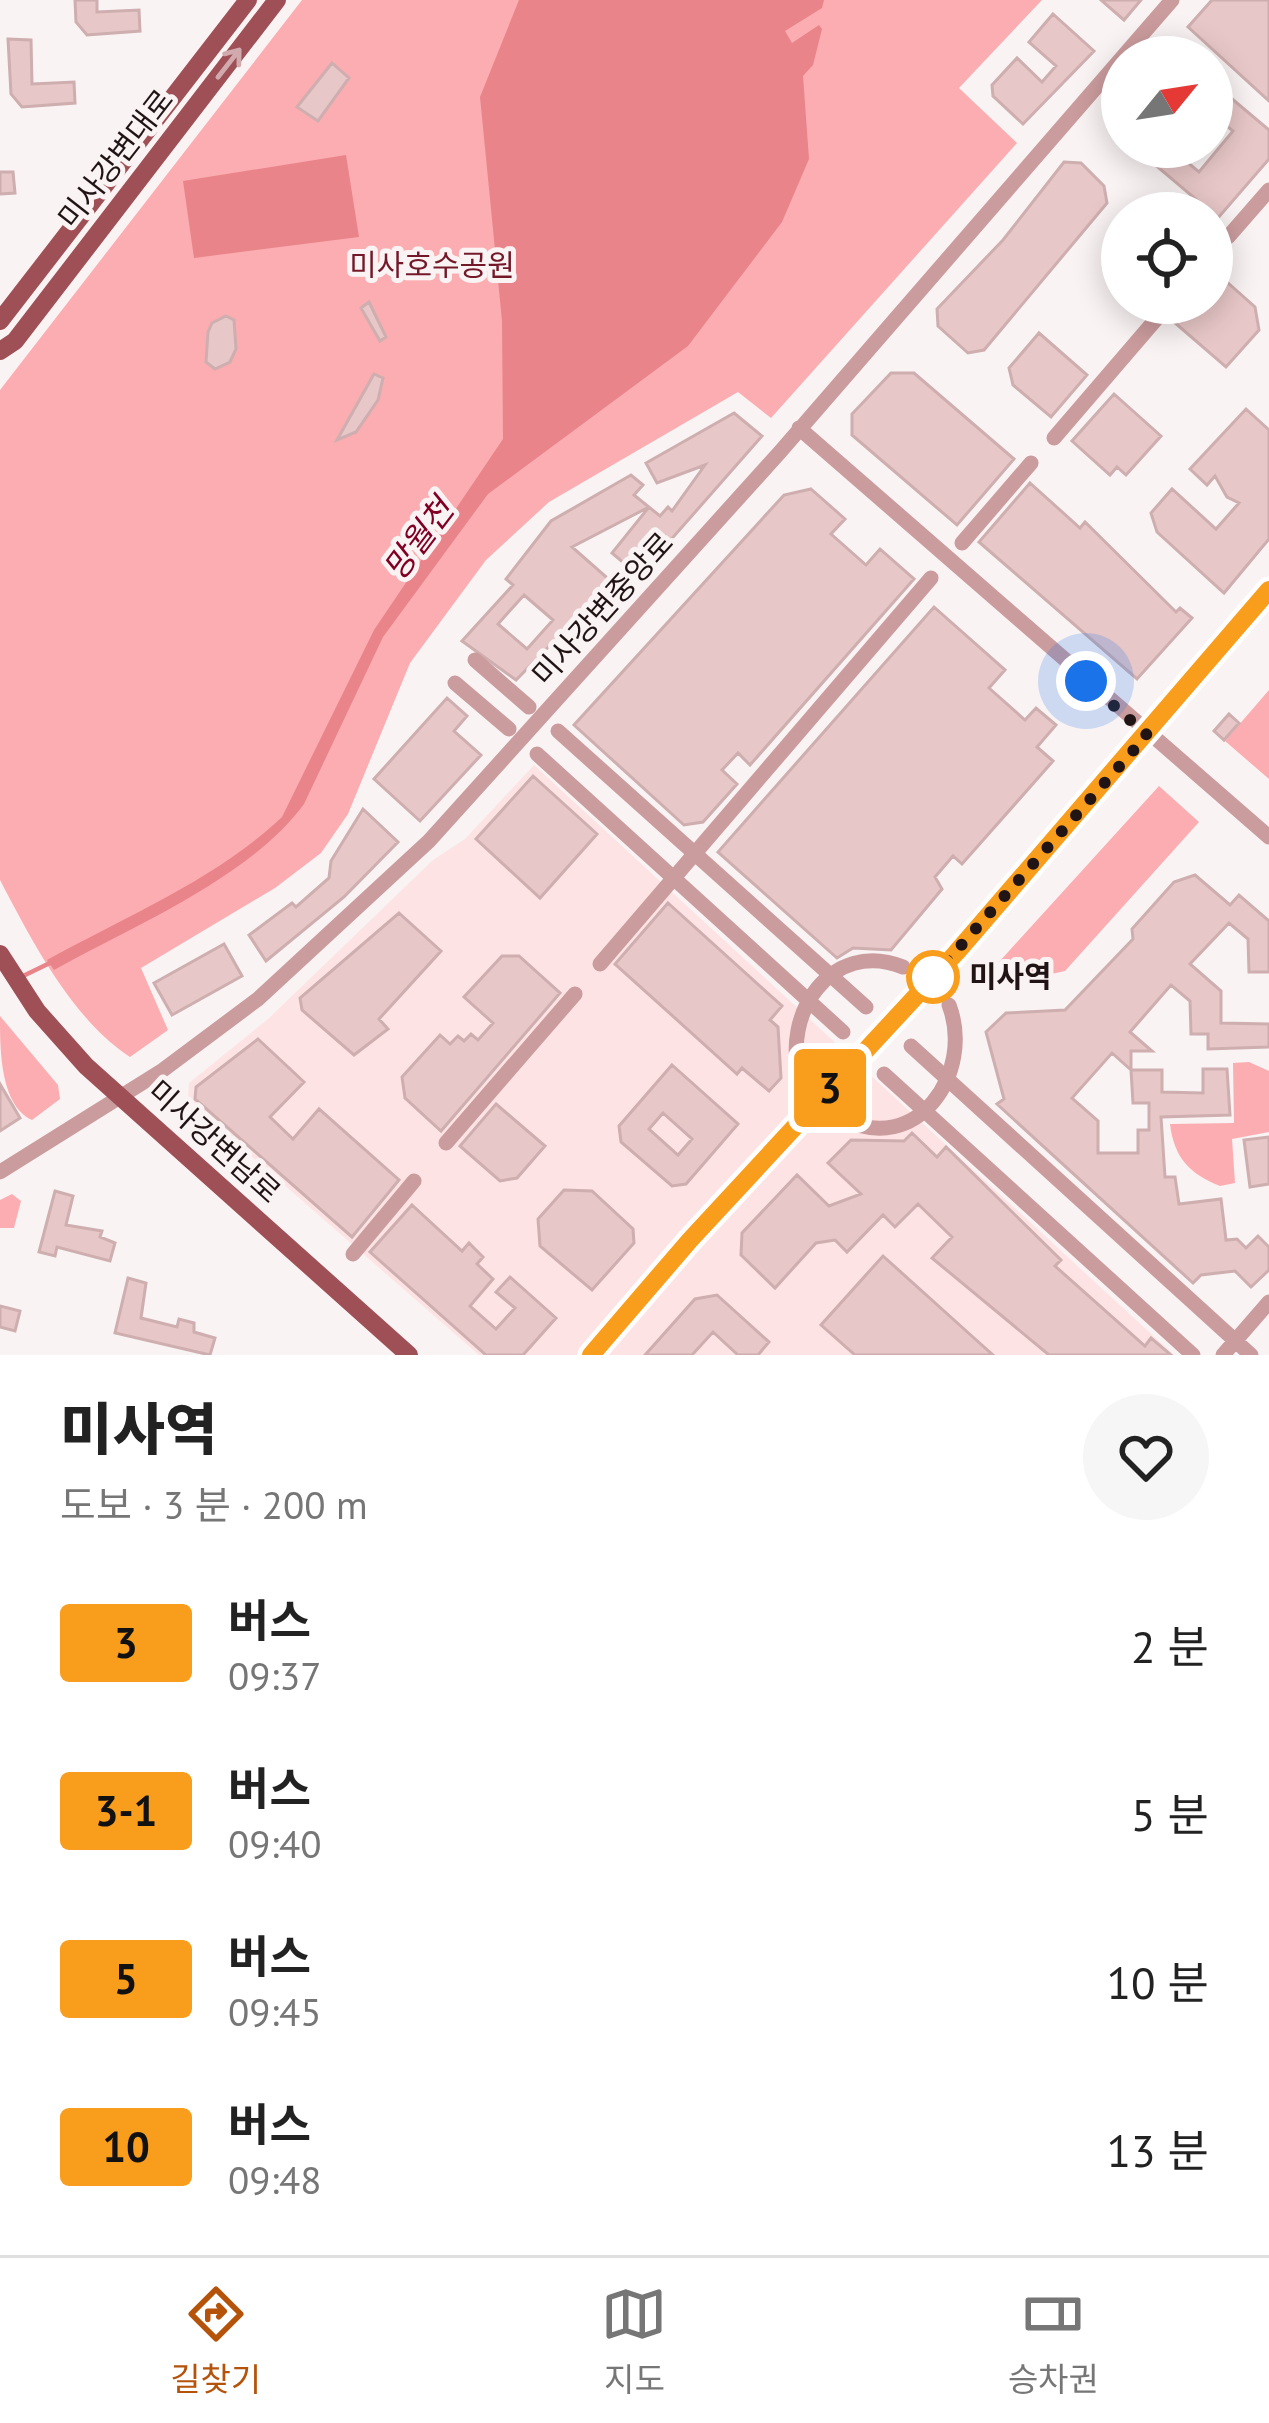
<!DOCTYPE html>
<html lang="ko">
<meta charset="utf-8">
<style>
:root{--surface:#fff;--page:#f6f6f6;--text:#222;--muted:#767676;--line:#e0e0e0;--accent:#b45309}
body{margin:0;font-family:"PT Sans","Noto Sans KR",sans-serif;background:var(--page);color:var(--text);height:100vh;display:flex;flex-direction:column;font-size:45px;white-space:nowrap}
*{box-sizing:border-box;margin:0}
p{font-size:39px;color:var(--muted)}
.icon{flex:none;width:66px;height:66px;fill:none;stroke:currentColor;stroke-width:2;stroke-linecap:round;stroke-linejoin:round}
.map{position:relative;height:1355px;overflow:hidden}
.panel{display:flex;flex-direction:column;background:var(--surface);flex:1}
.panel>*{flex:none}
.badge{padding:0 24px;border-radius:9px;font-size:42px;line-height:78px}
.needle{width:78px;rotate:60deg}
.tools{position:absolute;left:1101px;top:36px;display:grid;gap:24px}
.tools a{display:grid;place-items:center;width:132px;height:132px;border-radius:50%;background:var(--surface);box-shadow:0 6px 30px #0003;font-size:60px}
.you{position:absolute;width:60px;height:60px;margin:-30px;border:9px solid #fff;border-radius:50%;background:#1a73e8;box-shadow:0 0 0 18px #1a73e833}
.map>.badge{position:absolute;translate:-50% -50%;box-shadow:0 0 0 6px #fff}
.round{display:grid;place-items:center;flex:none;width:126px;height:126px;border-radius:63px;background:var(--page)}
.overview{display:flex;align-items:center;justify-content:space-between;height:204px;padding:0 60px}
h1{font-size:57px;font-weight:800;line-height:90px}
ul{padding:0;list-style:none}
li{display:flex;align-items:center;gap:36px;height:168px;padding:0 60px}
li div{flex:1}
li b{display:block;font-size:45px}
li em{font-style:normal}
li .badge{min-width:132px;font-weight:700;text-align:center}
.dock{display:flex;justify-content:space-around;align-items:center;height:168px;border-top:3px solid var(--line);background:var(--surface);font-size:33px;color:var(--muted)}
.dock a{display:grid;justify-items:center;gap:6px}
.dock .on{color:var(--accent)}
.map>svg:first-child{display:block}
.built{fill:#fde3e4}
.green{fill:#fcadb1}
.water{fill:#e9848b}
.lines{fill:none;stroke-linecap:round;stroke-linejoin:round}
.stream{stroke:#e9848b;stroke-width:4.5}
.building{fill:#e8c7c8;stroke:#ceaeaf;stroke-width:3;fill-rule:evenodd}
.minor{stroke:#cb9c9e;stroke-width:15}
.major{stroke:#9f5056;stroke-width:18}
.oneway{stroke:#d1aaad}
.line-casing{stroke:#fff;stroke-width:27}
.line{stroke:#f99d1c;stroke-width:18}
.walk{stroke:#201415;stroke-width:12;stroke-dasharray:0 21.6}
.stop-dot{fill:#fff;stroke:#f99d1c;stroke-width:6}
.labels{text-anchor:middle;stroke-width:10;stroke-linejoin:round;paint-order:stroke}
.street-label{font-size:30px;fill:#201415;stroke:#faf3f4}
.park-label{font-size:30px;fill:#721828;stroke:#faf3f4}
.stop-label{font-size:30px;font-weight:bold;fill:#201415;stroke:#faf3f4;text-anchor:start}
.water-label{font-size:33px;font-style:italic;fill:#800025;stroke:#faf3f4}
</style>
<div class="map">
<svg width="1269" height="1355" viewBox="0 0 1269 1355">
<rect width="100%" height="100%" fill="#faf3f4"/>
<!-- built -->
<path class="built" d="M534 765 1174 1355H479L188 1101 189 1083 268 1019 433 860 465 839Z"/>
<!-- green -->
<path class="green" d="M302 0H1042L959 88 1017 143 771 418 738 392 549 502 486 560 410 663 348 814 321 853 275 888 141 968 168 1030 130 1057C72 1019 32 941 0 880V390Z
M1269 690V779L1225 741Z
M1159 786 1199 822 1065 971 1020 981 999 962Z
M0 1016 58 1085 60 1099 32 1120C0 1105 0 1049 0 1016Z
M1249 1062 1269 1071V1132L1232 1139 1235 1183 1220 1186C1190 1174 1174 1158 1170 1124L1234 1123 1233 1063Z
M12 1194 21 1201 14 1228H0V1200Z"/>
<!-- water -->
<path class="water" d="M519 0H824L822 8 785 31 792 43 819 25 822 29 813 65 803 76 809 159 782 222 688 346 488 494 383 637 304 804C251 877 133 926 54 970L47 960C125 917 217 879 282 817L374 630 503 439 502 321 480 97Z
M346 155 359 237 194 258 183 181Z"/>
<g class="lines">
<!-- stream -->
<path class="stream" d="M21 977 54 961"/>
</g>
<!-- building -->
<path class="building" d="M75 0H97V12L139 10 140 31 87 35 76 22Z
M1101 0H1141L1124 20Z
M1212 0H1269V101L1188 27Z
M1053 14 1094 51 1023 124 993 96 992 85 1017 58 1042 82 1056 66 1029 42Z
M8 39 31 40 32 84 74 82 75 103 22 107 11 94Z
M332 63 349 78 318 121 297 107Z
M1122 96V136L1112 127 1110 110Z
M1231 98 1269 130V159L1218 218 1134 147H1169L1199 172 1233 131 1215 116Z
M1064 162 1081 163 1104 186 1107 203 984 350 968 353 938 326 937 309 1003 240Z
M0 172H13L15 193 0 194Z
M1218 274 1255 307 1259 330 1226 367 1174 322 1191 303H1212V280Z
M369 302 386 337 380 341 361 308Z
M226 316 234 320 236 349 230 362 215 369 206 362 208 332 212 323Z
M1039 333 1087 375 1051 417 1013 385 1009 368Z
M891 373H914L1014 459 957 525 852 435V414Z
M374 374 383 378 378 400 356 432 337 440Z
M1114 394 1161 436 1126 475 1117 467 1110 475 1072 441Z
M1246 409 1269 430V539L1224 593 1157 532 1151 513 1172 489 1216 529 1239 503 1227 497 1215 476 1207 485 1190 469Z
M734 413 762 436 639 576 612 553 649 507 572 547 612 582 516 680 462 641 513 585 506 579 551 521 631 475 643 485 634 495 660 516 668 507 672 511 705 465 657 483 646 463ZM524 595 553 620 527 649 498 624Z
M1030 483 1080 528 1085 522 1176 612 1180 608 1192 618 1137 679 979 542Z
M811 489 845 519 831 534 866 565 880 549 914 579 750 765 738 753 722 770 737 784 703 822 684 825 574 725 784 495Z
M934 607 1005 670 989 688 1025 720 1036 708 1056 725 1037 747 1053 761 962 864 953 856 935 877 942 889 891 950 853 948 837 958 718 852Z
M447 698 467 716 454 731 481 755 420 821 374 779Z
M1229 714 1239 723 1224 740 1214 731Z
M533 776 597 834 540 898 476 839Z
M363 809 398 842 344 897 266 961 249 935 292 903 296 907 329 878 331 861Z
M1195 875 1230 905 1239 895 1269 921V972H1249L1248 939 1229 923 1190 964 1221 991V1023L1269 1024V1047L1208 1049V1034H1191L1190 1001 1171 985 1130 1032 1152 1051H1131V1070L1112 1053 1072 1098 1098 1121V1153H1138V1130H1149V1103H1133L1131 1070H1162V1092L1203 1093V1069H1227L1230 1115 1161 1117 1165 1177H1175L1179 1204 1221 1199 1226 1240 1237 1239 1246 1248 1258 1236 1269 1247V1270L1251 1287 1235 1271 1201 1275 1193 1283 997 1104 1004 1099 986 1032 1006 1013 1065 1010 1133 939 1132 929 1174 882Z
M668 903 782 1006 770 1020 778 1027 781 1078 769 1091 742 1068 737 1074 615 964Z
M399 913 441 951 379 1019 388 1029 354 1055 302 1010 300 998Z
M224 944 242 976 172 1015 154 983Z
M502 956H519L560 993 441 1131 405 1098 402 1077 440 1035 450 1044 458 1036 464 1041 471 1034 478 1040 493 1023 464 997Z
M258 1039 304 1082 270 1117 293 1139 319 1109 399 1180 352 1237 195 1099 196 1087Z
M672 1065 738 1124 686 1184 672 1186 621 1142 619 1126ZM663 1113 692 1139 678 1155 649 1129Z
M0 1084 20 1118 0 1131Z
M496 1104 545 1146 517 1178 500 1181 460 1146Z
M912 1133 937 1157 946 1147 1061 1260 1055 1266 1145 1346 1151 1338 1171 1355H1049L932 1258 952 1237 918 1204 895 1227 883 1215 847 1252 835 1240 816 1243 775 1288 741 1255 742 1233 797 1175 829 1206 861 1194 828 1163 851 1140 904 1141Z
M1269 1137V1184L1250 1187 1244 1140Z
M564 1190 592 1191 633 1229 634 1243 592 1290 540 1246 538 1219Z
M55 1191 73 1196 66 1225 102 1231 100 1237 115 1243 110 1261 57 1247 55 1256 39 1252Z
M412 1205 462 1251 469 1243 483 1257 477 1264 493 1279 470 1306 496 1329 515 1308 496 1292 510 1277 556 1318 523 1355H486L370 1252Z
M883 1256 974 1338 993 1355H855L821 1325Z
M128 1278 146 1283 141 1318 177 1327 179 1319 194 1323V1332L215 1338 210 1355 115 1333Z
M717 1295 769 1342 758 1355H738L713 1332 692 1355H645L695 1299Z
M0 1306 20 1311 15 1331 0 1327Z"/>
<g class="lines">
<!-- minor -->
<path class="minor" d="M1228 237 1269 190
M799 428 1269 837
M1054 438 1170 303
M962 543 1031 463
M475 660 529 707
M455 683 509 729
M558 731 866 1007
M537 754 843 1032
M600 964 931 578
M911 1046 1251 1355
M884 1074 1193 1355
M801 1079C780 1016 831 938 903 967
M842 1118C916 1158 975 1073 949 1005
M446 1143 575 994
M0 1172 163 1070 258 999 429 841 780 452 1172 0
M353 1254 414 1181
M1223 1355 1269 1302"/>
<!-- major -->
<path class="major" d="M0 321 248 0
M0 351 15 341 277 0
M0 954 37 1011 86 1066 409 1355
M591 1355 690 1240 956 953 1269 590"/>
</g>
<!-- one-way arrows -->
<defs><path id="oneway-shaft" d="M-6 0H5M1.5-3L5.5 0L1.5 3" fill="none" stroke-width="1.6" stroke-linecap="round" stroke-linejoin="round" transform="scale(3)"/></defs>
<use class="oneway" href="#oneway-shaft" transform="translate(229 63) rotate(-52)"/>
<g class="lines">
<defs>
<path id="line" d="M591 1355 690 1240 956 953 1269 590"/>
</defs>
<!-- line casing -->
<use href="#line" class="line-casing"/>
<!-- line -->
<use href="#line" class="line"/>
<!-- walk -->
<path class="walk" d="M933 977 1147 735 1086 681"/>
</g>
<!-- markers -->
<circle class="stop-dot" cx="933" cy="977" r="24"/>
<g class="labels">
<!-- street labels -->
<g class="street-label">
<text transform="translate(116 159) rotate(-52)" y="10">미사강변대로</text>
<text transform="translate(603 609) rotate(-48)" y="10">미사강변중앙로</text>
<text transform="translate(214 1142) rotate(42)" y="10">미사강변남로</text>
</g>
<!-- park labels -->
<g class="park-label">
<text x="432" y="276">미사호수공원</text>
</g>
<!-- stop labels -->
<g class="stop-label">
<text x="969" y="987">미사역</text>
</g>
<!-- water labels -->
<g class="water-label">
<text transform="translate(418 539) rotate(-53)" y="12">망월천</text>
</g>
</g>
</svg>
<div class="tools">
<a><svg class="needle" viewBox="-14 -14 28 28"><path d="M0-13l5 13h-10z" fill="#e53935"/><path d="M0 13l5-13h-10z" fill="#767676"/></svg></a>
<a><svg class="icon" aria-label="locate" viewBox="0 0 24 24"><circle cx="12" cy="12" r="6"/><path d="M12 2v4M12 18v4M2 12h4M18 12h4"/></svg></a>
</div>
<div class="you" style="left:1086px;top:681px"></div>
<b class="badge" style="left:830px;top:1088px;background:#f99d1c;color:#111">3</b>
</div>
<section class="panel">
<div class="overview"><div><h1>미사역</h1><p>도보 · 3 분 · 200 m</p></div><a class="round"><svg class="icon" aria-label="heart" viewBox="0 0 24 24"><path d="M12 20l-8-8c-3-5 5-10 8-4 3-6 11-1 8 4z"/></svg></a></div>
<ul>
<li><span class="badge" style="background:#f99d1c;color:#111">3</span><div><b>버스</b><p>09:37</p></div><em>2 분</em></li>
<li><span class="badge" style="background:#f99d1c;color:#111">3-1</span><div><b>버스</b><p>09:40</p></div><em>5 분</em></li>
<li><span class="badge" style="background:#f99d1c;color:#111">5</span><div><b>버스</b><p>09:45</p></div><em>10 분</em></li>
<li><span class="badge" style="background:#f99d1c;color:#111">10</span><div><b>버스</b><p>09:48</p></div><em>13 분</em></li>
</ul>
</section>
<nav class="dock">
<a class="on"><svg class="icon" aria-label="directions" viewBox="0 0 24 24"><path d="M12 3l9 9-9 9-9-9zM9 14v-3h6M13 9l2 2-2 2"/></svg>길찾기</a>
<a><svg class="icon" aria-label="map" viewBox="0 0 24 24"><path d="M3 6l6-2 6 2 6-2v14l-6 2-6-2-6 2zM9 4v14M15 6v14"/></svg>지도</a>
<a><svg class="icon" aria-label="tickets" viewBox="0 0 24 24"><path d="M3 7h18v10H3zM15 7v10"/></svg>승차권</a>
</nav>
